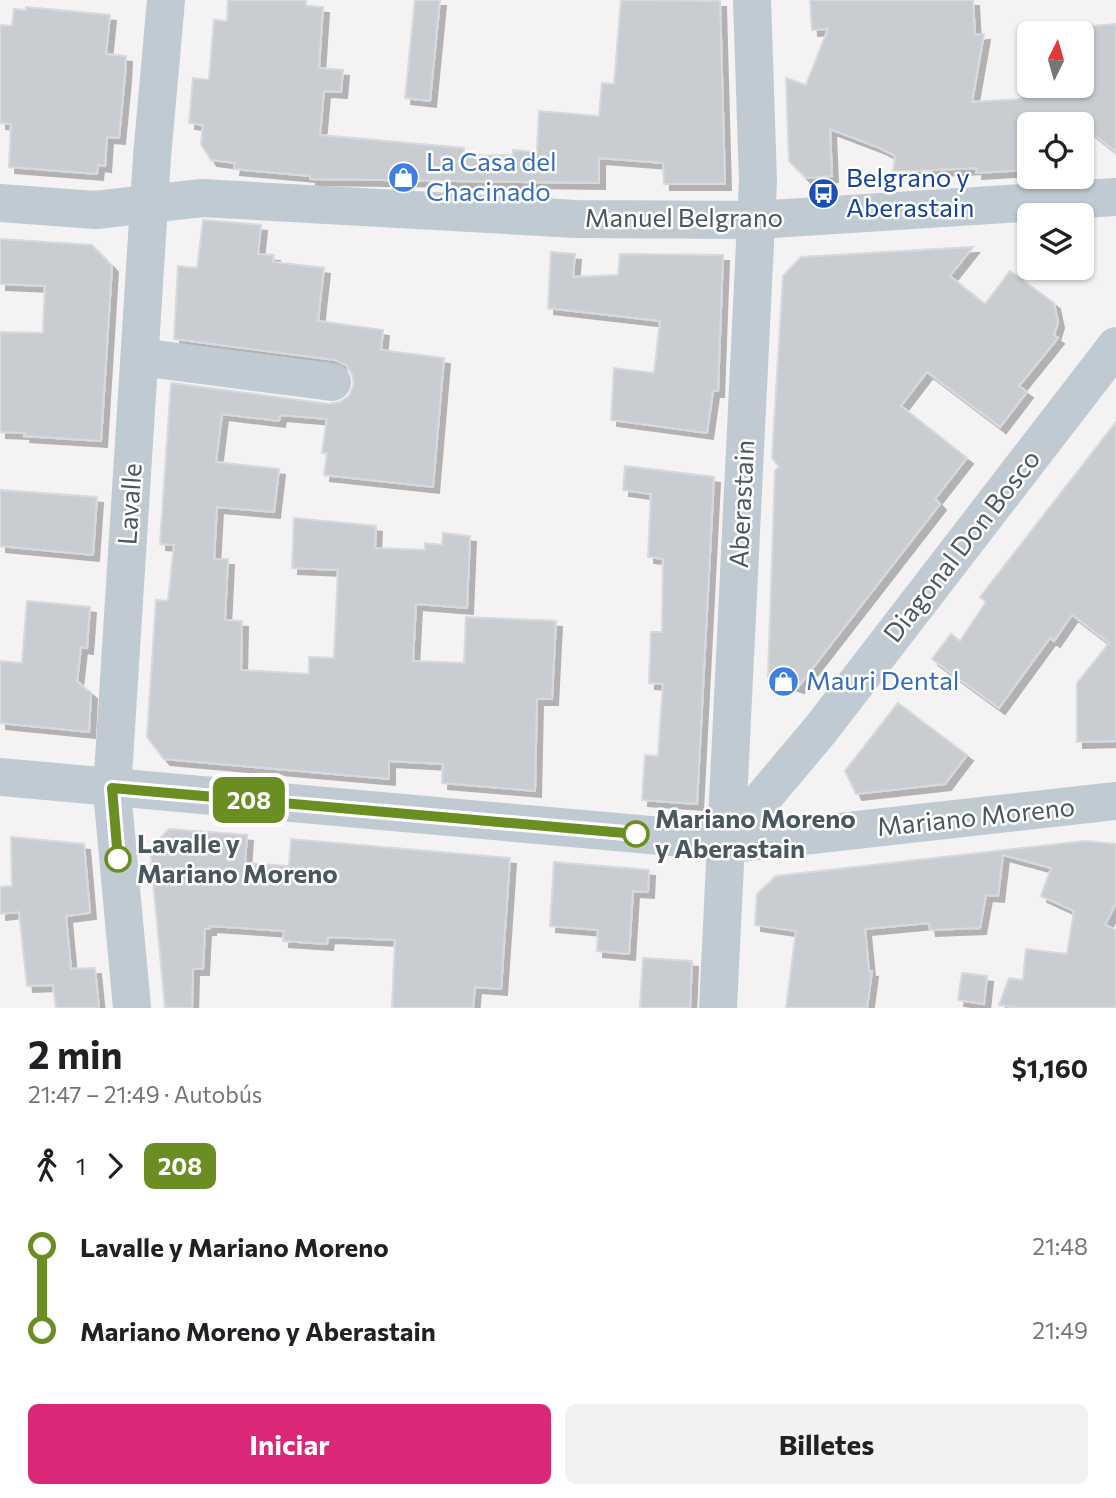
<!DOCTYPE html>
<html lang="es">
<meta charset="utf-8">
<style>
:root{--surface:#fff;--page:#f2f2f2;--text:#202124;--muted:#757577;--accent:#db2777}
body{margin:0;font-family:Commissioner,sans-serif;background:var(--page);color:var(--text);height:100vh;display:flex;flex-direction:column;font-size:26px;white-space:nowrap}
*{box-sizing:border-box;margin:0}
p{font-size:23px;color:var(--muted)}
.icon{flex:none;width:38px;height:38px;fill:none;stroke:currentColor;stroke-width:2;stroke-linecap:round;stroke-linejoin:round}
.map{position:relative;height:1008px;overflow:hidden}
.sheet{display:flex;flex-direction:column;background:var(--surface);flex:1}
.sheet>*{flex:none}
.badge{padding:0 14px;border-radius:10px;font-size:24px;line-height:46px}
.needle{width:46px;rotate:5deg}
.tools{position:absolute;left:1017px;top:21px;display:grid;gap:14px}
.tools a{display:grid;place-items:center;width:77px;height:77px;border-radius:10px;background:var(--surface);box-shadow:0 2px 5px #0004;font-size:35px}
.map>.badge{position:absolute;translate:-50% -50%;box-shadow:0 0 0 4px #fff}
.legs{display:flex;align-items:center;gap:10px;height:77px;padding:0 28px;font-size:23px}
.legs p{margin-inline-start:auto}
.head{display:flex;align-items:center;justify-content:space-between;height:119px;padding:0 28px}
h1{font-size:38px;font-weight:700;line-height:52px}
.primary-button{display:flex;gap:14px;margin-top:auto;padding:14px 28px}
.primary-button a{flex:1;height:80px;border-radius:10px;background:var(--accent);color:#fff;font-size:28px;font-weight:700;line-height:80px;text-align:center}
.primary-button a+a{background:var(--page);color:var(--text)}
ul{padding:0 28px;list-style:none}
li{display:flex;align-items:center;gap:24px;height:84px;font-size:26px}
li i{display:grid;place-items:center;width:10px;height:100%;margin:0 9px;background:currentColor}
li i::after{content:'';width:18px;height:18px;margin:-9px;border:5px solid;border-radius:50%;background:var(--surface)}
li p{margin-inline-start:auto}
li:first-child i{background:linear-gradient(#0000 50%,currentColor 0)}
li:last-child i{background:linear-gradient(currentColor 50%,#0000 0)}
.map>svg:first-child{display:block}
.building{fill:#c9cdd2;stroke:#d6d9dd;stroke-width:2;filter:url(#shadow)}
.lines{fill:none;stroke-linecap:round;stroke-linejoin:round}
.minor{stroke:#bfcad2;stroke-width:38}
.line-1-casing{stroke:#fff;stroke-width:16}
.line-1{stroke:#6b8e23;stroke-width:10}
.stop-1-dot{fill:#fff;stroke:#6b8e23;stroke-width:3.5}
.labels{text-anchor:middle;stroke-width:5;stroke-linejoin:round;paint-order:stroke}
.shop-label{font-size:26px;fill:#366cbe;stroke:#fff;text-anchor:start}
.transit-label{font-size:26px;fill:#164399;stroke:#fff;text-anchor:start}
.street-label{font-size:26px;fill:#495761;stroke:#fff}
.stop-label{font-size:26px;font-weight:bold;fill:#495761;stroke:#fff;text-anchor:start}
</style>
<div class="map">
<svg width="1116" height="1008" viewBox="0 0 1116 1008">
<defs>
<filter id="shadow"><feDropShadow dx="6" dy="6" stdDeviation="0" flood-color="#0004"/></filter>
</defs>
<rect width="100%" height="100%" fill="#f4f2f2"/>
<!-- building -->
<path class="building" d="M228 0H306V6L323 7 319 68 343 70 341 92 324 91 320 135 464 148V156L513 155V150L537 152 539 111 599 116 602 83 614 84 621 0 720 1 725 184H664L663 163 599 158V183L310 179V176L234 169 235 163 211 160 201 144 203 125 189 123 193 78 209 80 214 20 227 21Z
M415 0H440L430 101 405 98Z
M810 0H973L975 35 984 34 972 102 1022 99 1021 87 1082 86V27L1116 24V152L1074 119 1070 124H1029V170L976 173 977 168 893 172 895 156 880 148 830 129 832 176 806 178 789 161 786 78 806 85 828 29 812 30Z
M26 7 110 15 106 54 126 56 125 76 119 138 107 137 105 166 98 165 97 174 9 167 11 124 0 123V25L12 26 14 9 26 10Z
M203 220 261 225 258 254 274 255 273 262 324 268 318 321 383 330 381 350 444 358 433 487 324 475 327 453H322L327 419 280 415 279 421 222 414 216 462 279 469 274 512 217 507 214 559H228L225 620 242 621 241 670 309 674V657L334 658 338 570 292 568 294 518 376 526 375 548 425 550V543L442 545 443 533 470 536 467 608 416 604 413 661 464 663 466 617 556 621 552 699H537L535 791 442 783 443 764 389 761V779L164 759 147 737 156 600 168 601 174 545 160 544 171 383 329 404 340 402 349 396 354 384 352 374 346 365 335 360 174 339 178 266 197 268Z
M0 239 92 245 112 266 101 441 24 436 25 433 0 432V332L43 333 45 286 0 284Z
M973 247 950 276 985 304 1010 271 1054 303 1058 322 1054 335 1058 338 1019 386 1027 392 1000 427 927 372 901 406 967 458 935 499 940 504 798 687 768 677 775 471 779 467 772 458 783 276 801 257Z
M551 252 575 254 573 277 618 275 620 254 723 255 718 391H713L707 433 611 420 614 368 654 373 660 321 548 308Z
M1116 422V741L1077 742V683L1109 643 1072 615 1054 641 1050 638 999 708 932 659 951 634 960 641 986 602 980 597Z
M625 466 714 477 697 804 642 800 645 755 658 756 663 684 649 683 651 632H662L663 559 648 557 651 494 623 490Z
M0 490 97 497 93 555 0 546Z
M27 601 90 607 87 648 81 647 77 681 91 693 89 732 0 723V661L22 663Z
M898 703 967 755 945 784 856 794 845 771Z
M169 829 247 835 245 863 289 866 291 839 510 858 501 989 475 987 473 1008H392L395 940 328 937 327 944 283 941 284 931 210 926V929H205L203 969H193L192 1008H165L150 848Z
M11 837 84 844 90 913 66 916 71 969 95 968 99 1008H56L53 985 27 986 19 912 0 914V887L12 886Z
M1085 841 1116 844V903L1105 925 1116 930V1008H1020L999 1005 1009 978 1023 980 1026 949 1067 954 1074 911 1041 896 1051 868 1003 855 998 896 986 895 980 928 930 930 929 923 865 929 869 971H872L867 1008H786L796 931 755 925 757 894 776 876Z
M554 862 649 870 648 892 633 891 629 954 597 951 598 930 550 926Z
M643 958 692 961 690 1008H640Z
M962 973 987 976 984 1004 958 1000Z"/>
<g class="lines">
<!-- minor -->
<path class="minor" d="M0 203 95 210 202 198 576 219 756 220 1116 197
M140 357 332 382
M0 777 740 843 1116 801
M726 842 821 729 1116 346
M132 1008 112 791 152 157 166 0
M718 1008 758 181 752 0"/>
</g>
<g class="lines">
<defs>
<path id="line-1" d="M118 859 112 788 636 834"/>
</defs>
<!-- line-1 casing -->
<use href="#line-1" class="line-1-casing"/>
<!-- line-1 -->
<use href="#line-1" class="line-1"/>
</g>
<!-- icons -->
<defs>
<symbol id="shop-disc" viewBox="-11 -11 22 22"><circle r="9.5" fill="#3f7fe0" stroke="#fff"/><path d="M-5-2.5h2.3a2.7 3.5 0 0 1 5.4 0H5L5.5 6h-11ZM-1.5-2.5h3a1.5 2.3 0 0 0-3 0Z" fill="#fff"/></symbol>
<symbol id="bus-disc" viewBox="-11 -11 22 22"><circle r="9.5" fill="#1a4fb4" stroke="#fff"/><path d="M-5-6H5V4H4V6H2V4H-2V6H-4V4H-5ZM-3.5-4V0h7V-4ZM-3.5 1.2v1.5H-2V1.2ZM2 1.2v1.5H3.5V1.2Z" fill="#fff"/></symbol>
</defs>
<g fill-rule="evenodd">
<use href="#shop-disc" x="386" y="160" width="35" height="35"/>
<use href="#bus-disc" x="806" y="176" width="35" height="35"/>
<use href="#shop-disc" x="766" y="664" width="35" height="35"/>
</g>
<!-- markers -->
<g class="stop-1-dot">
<circle cx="636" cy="834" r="12"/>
<circle cx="118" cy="859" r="12"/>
</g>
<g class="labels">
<!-- shop labels -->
<g class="shop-label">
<text x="426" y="171">La Casa del<tspan x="426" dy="30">Chacinado</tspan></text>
<text x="806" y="690">Mauri Dental</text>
</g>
<!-- transit labels -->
<g class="transit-label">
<text x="846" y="187">Belgrano y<tspan x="846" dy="30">Aberastain</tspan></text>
</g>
<!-- street labels -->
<g class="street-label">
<text x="684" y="227">Manuel Belgrano</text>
<text transform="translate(130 504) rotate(-86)" y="9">Lavalle</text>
<text transform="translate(742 504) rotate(-87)" y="9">Aberastain</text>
<text transform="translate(962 546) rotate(-52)" y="9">Diagonal Don Bosco</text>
<text transform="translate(976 817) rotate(-6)" y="9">Mariano Moreno</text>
</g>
<!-- stop labels -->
<g class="stop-label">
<text x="655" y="828">Mariano Moreno<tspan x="655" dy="30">y Aberastain</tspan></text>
<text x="137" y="853">Lavalle y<tspan x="137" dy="30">Mariano Moreno</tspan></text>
</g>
</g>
</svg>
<div class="tools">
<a><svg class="needle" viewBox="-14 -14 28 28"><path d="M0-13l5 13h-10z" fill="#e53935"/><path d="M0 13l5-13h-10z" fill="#757577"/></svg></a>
<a><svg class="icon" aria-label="locate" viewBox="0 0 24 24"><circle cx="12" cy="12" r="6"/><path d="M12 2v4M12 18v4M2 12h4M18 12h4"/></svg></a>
<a><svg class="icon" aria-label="layers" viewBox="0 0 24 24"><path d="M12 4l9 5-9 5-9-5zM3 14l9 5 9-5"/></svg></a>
</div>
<b class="badge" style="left:249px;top:800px;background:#6b8e23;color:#fff">208</b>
</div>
<section class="sheet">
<div class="head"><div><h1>2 min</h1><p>21:47 – 21:49 · Autobús</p></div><b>$1,160</b></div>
<div class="legs"><svg class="icon" aria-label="walk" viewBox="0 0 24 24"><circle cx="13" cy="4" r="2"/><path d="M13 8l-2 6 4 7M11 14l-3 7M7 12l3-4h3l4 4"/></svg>1<svg class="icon" aria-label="forward" viewBox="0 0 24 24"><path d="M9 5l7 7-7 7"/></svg><b class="badge" style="background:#6b8e23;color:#fff">208</b></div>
<ul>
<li><i style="color:#6b8e23"></i><b>Lavalle y Mariano Moreno</b><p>21:48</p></li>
<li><i style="color:#6b8e23"></i><b>Mariano Moreno y Aberastain</b><p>21:49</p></li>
</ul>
<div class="primary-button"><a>Iniciar</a><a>Billetes</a></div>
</section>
